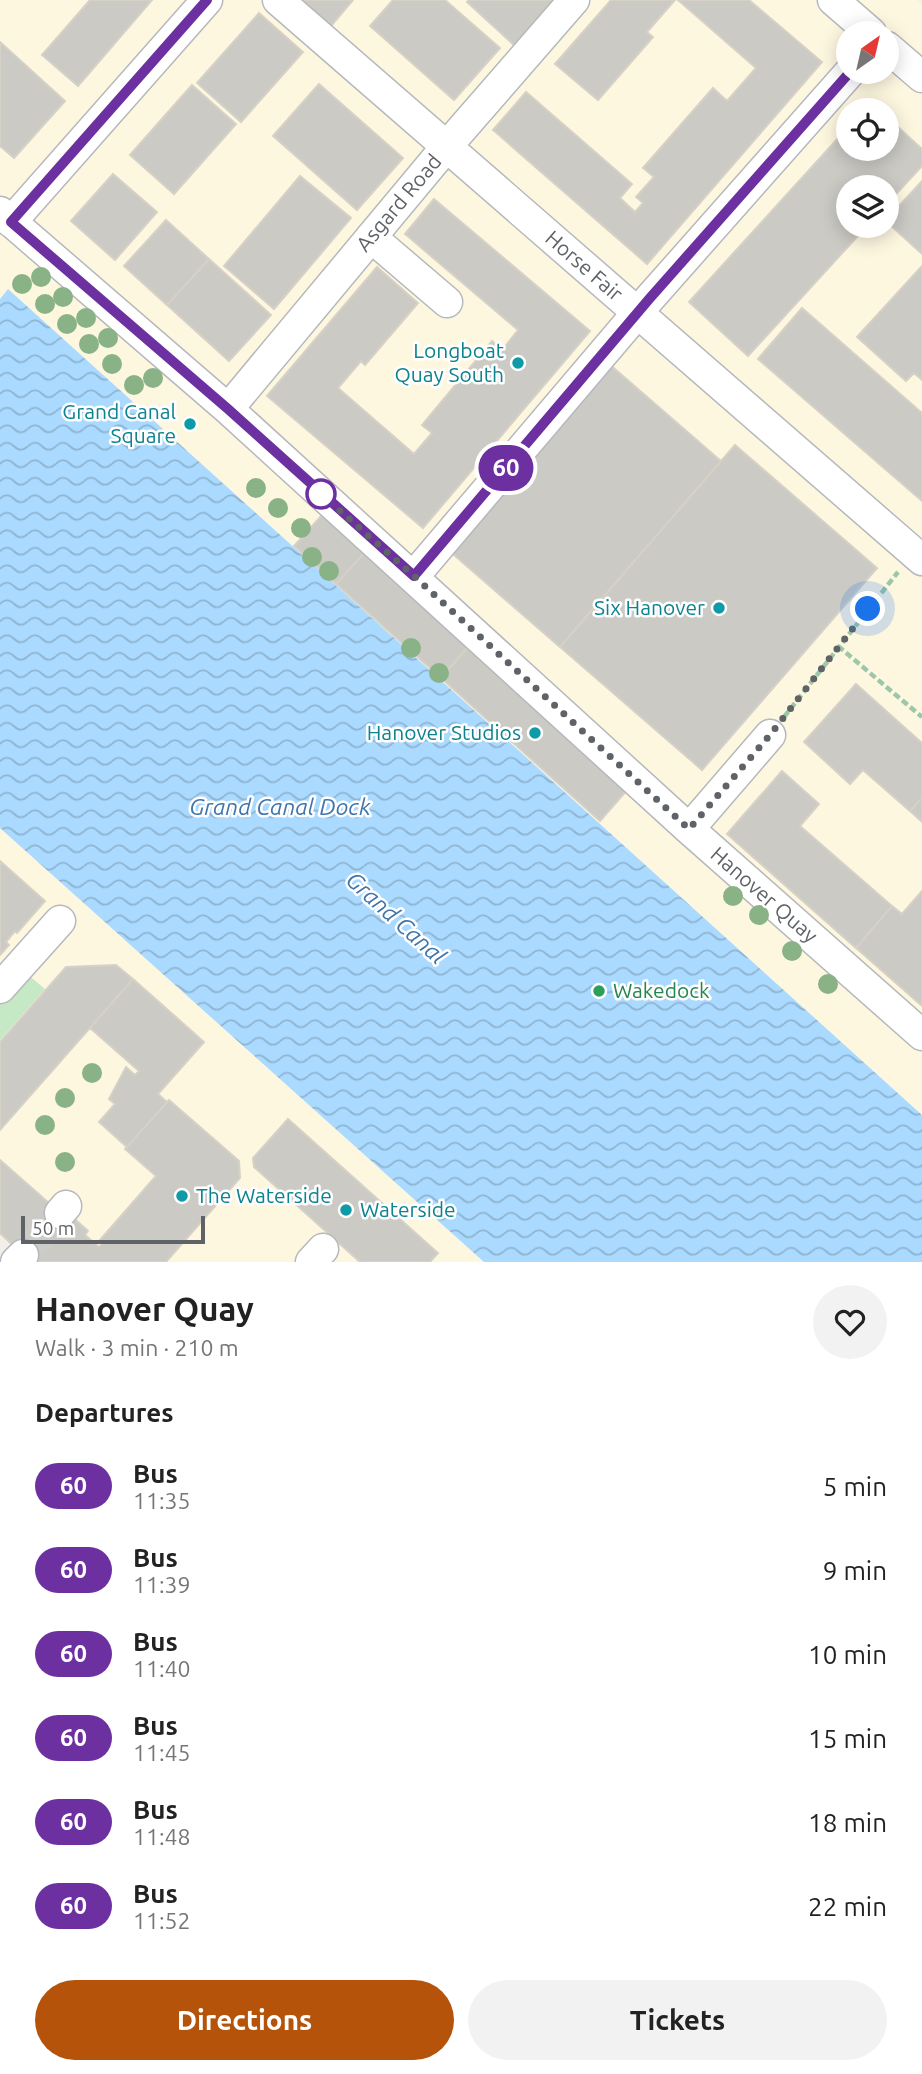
<!DOCTYPE html>
<meta charset="utf-8">
<style>
:root{--surface:#fff;--page:#f2f2f2;--text:#222;--muted:#767676;--accent:#b45309}
body{margin:0;font-family:Ubuntu,sans-serif;background:var(--page);color:var(--text);height:100vh;display:flex;flex-direction:column;font-size:26px;white-space:nowrap}
*{box-sizing:border-box;margin:0}
p{font-size:23px;color:var(--muted)}
.icon{flex:none;width:38px;height:38px;fill:none;stroke:currentColor;stroke-width:2;stroke-linecap:round;stroke-linejoin:round}
.map{position:relative;height:1262px;overflow:hidden}
.details{display:flex;flex-direction:column;background:var(--surface);flex:1}
.details>*{flex:none}
.badge{padding:0 14px;border-radius:23px;font-size:24px;line-height:46px}
.needle{width:46px;rotate:34deg}
.fabs{position:absolute;left:836px;top:21px;display:grid;gap:14px}
.fabs a{display:grid;place-items:center;width:63px;height:63px;border-radius:50%;background:var(--surface);box-shadow:0 4px 18px #0003;font-size:35px}
.scale{position:absolute;left:21px;bottom:18px;width:184px;box-sizing:border-box;padding-left:7px;border:4px solid #5f6368;border-top:0;font-size:19px;line-height:24px;white-space:nowrap;color:#5f6368;-webkit-text-stroke:5px #fff;paint-order:stroke}
.you{position:absolute;width:35px;height:35px;margin:-18px;border:5px solid #fff;border-radius:50%;background:#1a73e8;box-shadow:0 0 0 10px #1a73e833}
.map>.badge{position:absolute;translate:-50% -50%;box-shadow:0 0 0 4px #fff}
h2{padding:0 35px;font-size:26px;line-height:63px}
.round{display:grid;place-items:center;flex:none;width:74px;height:74px;border-radius:37px;background:var(--page)}
.overview{display:flex;align-items:center;justify-content:space-between;height:119px;padding:0 35px}
h1{font-size:33px;font-weight:600;line-height:52px}
.action{display:flex;gap:14px;margin-top:auto;padding:14px 35px}
.action a{flex:1;height:80px;border-radius:42px;background:var(--accent);color:#fff;font-size:28px;font-weight:600;line-height:80px;text-align:center}
.action a+a{background:var(--page);color:var(--text)}
ul{padding:0;list-style:none}
li{display:flex;align-items:center;gap:21px;height:84px;padding:0 35px}
li div{flex:1}
li b{display:block;font-size:26px}
li em{font-style:normal}
li .badge{min-width:77px;font-weight:700;text-align:center}
.map>svg:first-child{display:block}
.commercial{fill:#fef7e0;fill-rule:evenodd}
.green{fill:#c5e8c5}
.water{fill:url(#water-waves)}
.building{fill:#cccac5;stroke:#d6d1c6;stroke-width:2}
.lines{fill:none;stroke-linecap:round;stroke-linejoin:round}
.minor-tunnel{stroke:#ccccc8;stroke-width:30;stroke-dasharray:30 15;stroke-linecap:butt}
.minor-casing{stroke:#b5b8bc;stroke-width:33}
.path{stroke:#9cc7a9;stroke-width:4.5;stroke-dasharray:7 3.5;stroke-linecap:butt}
.minor{stroke:#fff;stroke-width:30}
.tree{fill:#89b387}
.line-casing{stroke:#fff;stroke-width:16}
.line{stroke:#6c30a1;stroke-width:10}
.walk{stroke:#5f6368;stroke-width:7;stroke-dasharray:0 12.6}
.culture-dot{fill:#0f9aa8;stroke:#fff;stroke-width:2.5}
.stop-dot{fill:#fff;stroke:#6c30a1;stroke-width:3.5}
.leisure-dot{fill:#2e9e5b;stroke:#fff;stroke-width:2.5}
.labels{text-anchor:middle;stroke-width:5;stroke-linejoin:round;paint-order:stroke}
.street-label{font-size:21px;fill:#5f6368;stroke:#fff}
.culture-label{font-size:21px;fill:#0d838f;stroke:#fff;text-anchor:end}
.leisure-label{font-size:21px;fill:#27864d;stroke:#fff;text-anchor:start}
.water-label{font-size:23px;font-style:italic;fill:#4174aa;stroke:#fff}
</style>
<div class="map">
<svg width="922" height="1262" viewBox="0 0 922 1262">
<defs>
<pattern id="water-waves" width="16" height="10" patternUnits="userSpaceOnUse" patternTransform="scale(1.75)"><rect width="16" height="10" fill="#aadaff"/><path d="M0 5q4-4 8 0t8 0" fill="none" stroke="#8eb4d2"/></pattern>
</defs>
<rect width="100%" height="100%" fill="#f1efe8"/>
<!-- commercial -->
<path class="commercial" d="M0 0H918L922 4V1262H26L0 1235ZM849 33H887V72H849ZM849 110H887V149H849ZM849 187H887V226H849Z"/>
<!-- green -->
<path class="green" d="M27 974 45 989 0 1040V1005Z"/>
<!-- water -->
<path class="water" d="M8 289 922 1115V1262H484L0 828V299Z"/>
<!-- building -->
<path class="building" d="M90 0H152L78 86 42 55Z
M301 0H353L331 26Z
M393 0H445L500 48 454 100 370 26Z
M469 0H556L515 46 467 2Z
M611 0H675L647 32 653 37 598 100 555 64Z
M678 0H749L822 62 647 264 493 130 526 92 632 184 620 198 635 212 643 203 636 197 654 177 643 168 713 88 727 101 756 68Z
M259 13 303 52 241 122 197 83Z
M0 42 65 101 14 158 0 146Z
M319 84 403 158 357 210 273 136Z
M192 85 236 124 174 194 130 155Z
M871 102 879 110H864Z
M887 117 922 149V166L887 204V187H849V226H867L748 356 689 302 849 126V149H887Z
M113 174 157 212 115 260 71 221Z
M300 176 351 218 274 309 224 266Z
M922 181V254L887 222V219Z
M434 199 590 331 423 528 267 396 377 267 418 303 365 365 361 361 338 388 414 454 432 433 422 425 492 341 502 350 518 330 405 234Z
M166 220 209 259 167 305 124 266Z
M209 259 271 315 229 361 167 305Z
M922 266V380L914 373 906 381 857 337Z
M802 308 922 413V501L758 359Z
M608 363 721 461 560 647 447 549Z
M735 445 877 568 702 770 560 647Z
M323 514 365 552 336 584 294 546Z
M365 552 469 646 441 678 336 584Z
M469 646 628 789 600 821 441 678Z
M856 684 922 743V798L910 811 863 770 850 784 804 742Z
M782 771 819 804 800 826 892 906 856 948 727 834Z
M922 798V822L910 811Z
M0 861 45 901 17 933 15 931 6 942 9 945 0 955Z
M922 891V1006L856 948 892 906 902 914Z
M116 965 133 979 0 1130V1042L66 967Z
M133 979 204 1042 158 1094 167 1102 127 1147 99 1122 115 1104 109 1099 126 1067 135 1075 139 1071 90 1028Z
M169 1100 239 1161 240 1178 166 1262H30L28 1260 68 1213 88 1231 85 1235 99 1247 103 1243 100 1240 156 1176 125 1149Z
M288 1119 438 1253 430 1262H360L254 1167 253 1158Z
M0 1160 65 1217 28 1260 0 1233Z"/>
<g class="lines">
<!-- minor-tunnel -->
<path class="minor-tunnel" d="M23 1255 60 1213"/>
<defs>
<path id="minor" d="M278 0 922 560
M833 0 871 33
M887 47 922 77
M0 212 228 409 689 829 922 1035
M11 222 207 0
M371 237 447 302
M228 409 447 146 574 0
M414 576 650 298 850 72
M689 829 770 735
M0 988 60 921
M60 1213 66 1206
M16 1262 23 1255
M311 1262 323 1249"/>
</defs>
<!-- minor casing -->
<use href="#minor" class="minor-casing"/>
<!-- path -->
<path class="path" d="M838 646 922 717
M784 717 898 572"/>
<!-- minor -->
<use href="#minor" class="minor"/>
</g>
<!-- trees -->
<g class="tree">
<circle cx="41" cy="277" r="10"/>
<circle cx="22" cy="284" r="10"/>
<circle cx="63" cy="297" r="10"/>
<circle cx="45" cy="304" r="10"/>
<circle cx="86" cy="318" r="10"/>
<circle cx="67" cy="324" r="10"/>
<circle cx="108" cy="338" r="10"/>
<circle cx="89" cy="344" r="10"/>
<circle cx="112" cy="364" r="10"/>
<circle cx="153" cy="378" r="10"/>
<circle cx="134" cy="385" r="10"/>
<circle cx="256" cy="488" r="10"/>
<circle cx="278" cy="508" r="10"/>
<circle cx="301" cy="528" r="10"/>
<circle cx="312" cy="557" r="10"/>
<circle cx="329" cy="571" r="10"/>
<circle cx="411" cy="648" r="10"/>
<circle cx="439" cy="673" r="10"/>
<circle cx="733" cy="896" r="10"/>
<circle cx="759" cy="915" r="10"/>
<circle cx="792" cy="951" r="10"/>
<circle cx="828" cy="984" r="10"/>
<circle cx="92" cy="1073" r="10"/>
<circle cx="65" cy="1098" r="10"/>
<circle cx="45" cy="1125" r="10"/>
<circle cx="65" cy="1162" r="10"/>
</g>
<g class="lines">
<defs>
<path id="line" d="M207 0 11 222 228 409 414 576 650 298 850 72"/>
</defs>
<!-- line casing -->
<use href="#line" class="line-casing"/>
<!-- line -->
<use href="#line" class="line"/>
<!-- walk -->
<path class="walk" d="M321 494 414 576 689 829 770 735 868 609"/>
</g>
<!-- markers -->
<g class="culture-dot">
<circle cx="518" cy="363" r="7"/>
<circle cx="190" cy="424" r="7"/>
<circle cx="719" cy="608" r="7"/>
<circle cx="535" cy="733" r="7"/>
<circle cx="182" cy="1196" r="7"/>
<circle cx="346" cy="1210" r="7"/>
</g>
<circle class="stop-dot" cx="321" cy="494" r="14"/>
<circle class="leisure-dot" cx="599" cy="991" r="7"/>
<g class="labels">
<!-- street labels -->
<g class="street-label">
<text transform="translate(399 203) rotate(-50)" y="7">Asgard Road</text>
<text transform="translate(584 266) rotate(41)" y="7">Horse Fair</text>
<text transform="translate(764 895) rotate(41)" y="7">Hanover Quay</text>
</g>
<!-- culture labels -->
<g class="culture-label">
<text x="504" y="358">Longboat<tspan x="504" dy="24">Quay South</tspan></text>
<text x="176" y="419">Grand Canal<tspan x="176" dy="24">Square</tspan></text>
<text x="705" y="615">Six Hanover</text>
<text x="521" y="740">Hanover Studios</text>
<text x="196" y="1203" text-anchor="start">The Waterside</text>
<text x="360" y="1217" text-anchor="start">Waterside</text>
</g>
<!-- leisure labels -->
<g class="leisure-label">
<text x="613" y="998">Wakedock</text>
</g>
<!-- water labels -->
<g class="water-label">
<text x="280" y="815">Grand Canal Dock</text>
<text transform="translate(396 918) rotate(42)" y="8">Grand Canal</text>
</g>
</g>
</svg>
<div class="fabs">
<a><svg class="needle" viewBox="-14 -14 28 28"><path d="M0-13l5 13h-10z" fill="#e53935"/><path d="M0 13l5-13h-10z" fill="#767676"/></svg></a>
<a><svg class="icon" aria-label="locate" viewBox="0 0 24 24"><circle cx="12" cy="12" r="6"/><path d="M12 2v4M12 18v4M2 12h4M18 12h4"/></svg></a>
<a><svg class="icon" aria-label="layers" viewBox="0 0 24 24"><path d="M12 4l9 5-9 5-9-5zM3 14l9 5 9-5"/></svg></a>
</div>
<div class="scale">50 m</div>
<div class="you" style="left:868px;top:609px"></div>
<b class="badge" style="left:506px;top:468px;background:#6c30a1;color:#fff">60</b>
</div>
<section class="details">
<div class="overview"><div><h1>Hanover Quay</h1><p>Walk · 3 min · 210 m</p></div><a class="round"><svg class="icon" aria-label="heart" viewBox="0 0 24 24"><path d="M12 20l-8-8c-3-5 5-10 8-4 3-6 11-1 8 4z"/></svg></a></div>
<h2>Departures</h2>
<ul>
<li><span class="badge" style="background:#6c30a1;color:#fff">60</span><div><b>Bus</b><p>11:35</p></div><em>5 min</em></li>
<li><span class="badge" style="background:#6c30a1;color:#fff">60</span><div><b>Bus</b><p>11:39</p></div><em>9 min</em></li>
<li><span class="badge" style="background:#6c30a1;color:#fff">60</span><div><b>Bus</b><p>11:40</p></div><em>10 min</em></li>
<li><span class="badge" style="background:#6c30a1;color:#fff">60</span><div><b>Bus</b><p>11:45</p></div><em>15 min</em></li>
<li><span class="badge" style="background:#6c30a1;color:#fff">60</span><div><b>Bus</b><p>11:48</p></div><em>18 min</em></li>
<li><span class="badge" style="background:#6c30a1;color:#fff">60</span><div><b>Bus</b><p>11:52</p></div><em>22 min</em></li>
</ul>
<div class="action"><a>Directions</a><a>Tickets</a></div>
</section>
